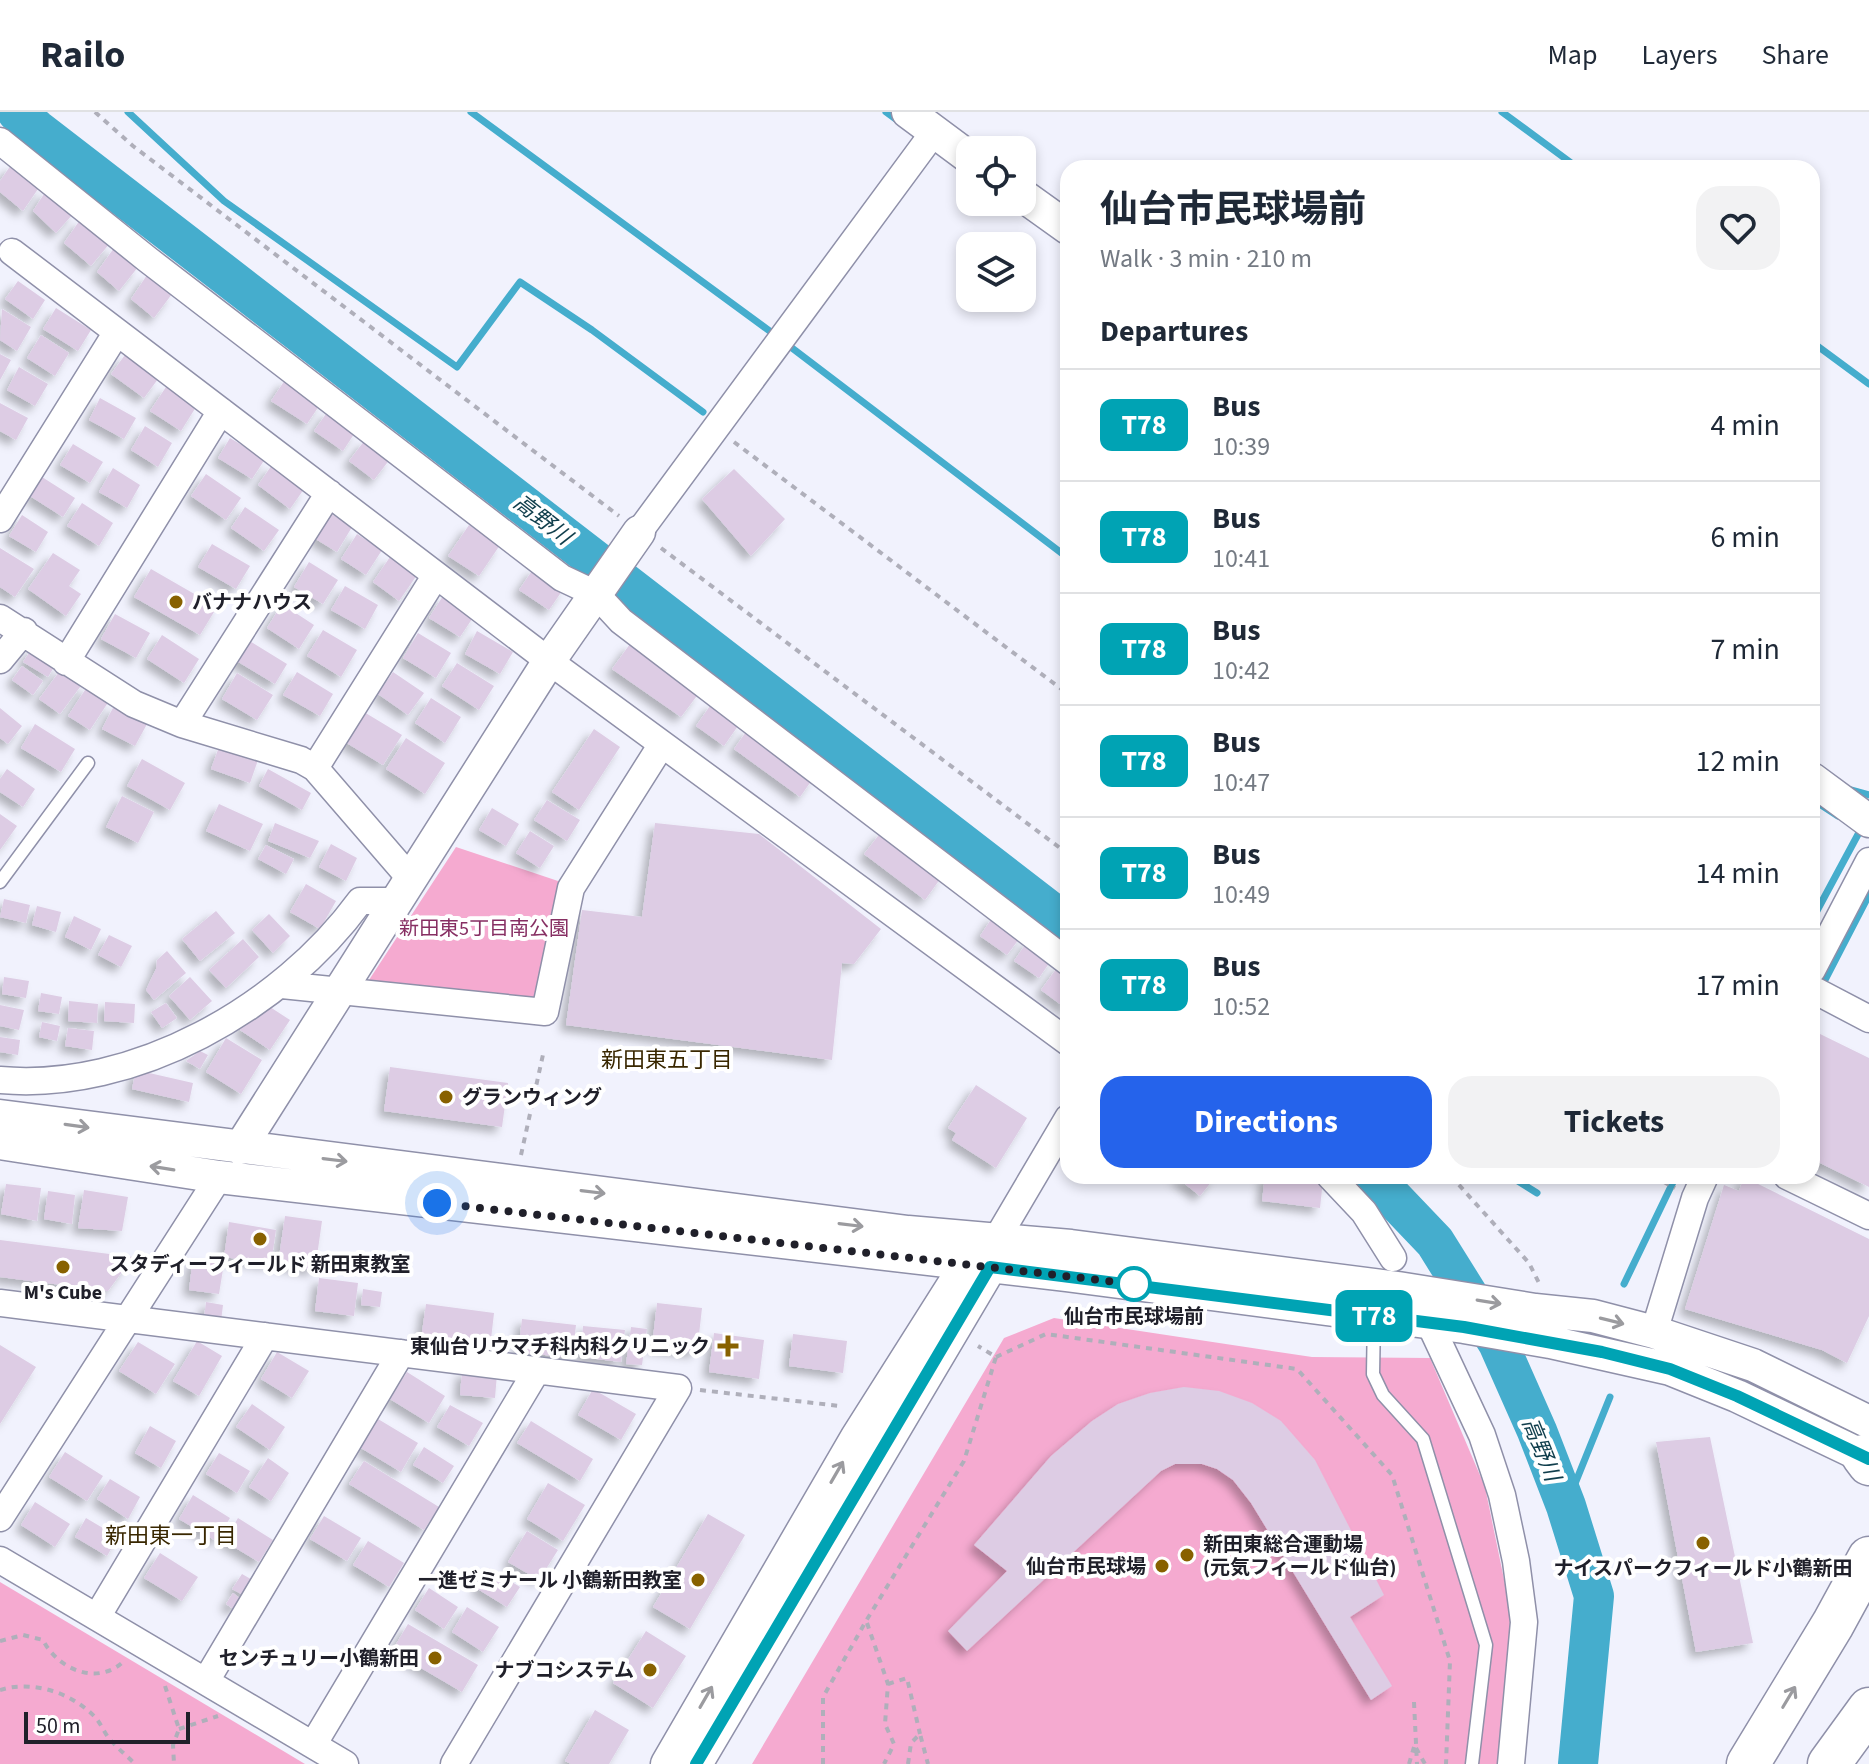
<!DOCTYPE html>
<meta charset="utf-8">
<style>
:root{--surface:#fff;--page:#f2f2f3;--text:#1f2937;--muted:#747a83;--line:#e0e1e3;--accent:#2563eb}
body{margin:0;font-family:"Source Sans 3","Noto Sans JP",sans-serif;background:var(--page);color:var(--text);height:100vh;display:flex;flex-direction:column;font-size:30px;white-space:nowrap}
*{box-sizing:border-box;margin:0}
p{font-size:26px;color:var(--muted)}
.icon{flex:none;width:44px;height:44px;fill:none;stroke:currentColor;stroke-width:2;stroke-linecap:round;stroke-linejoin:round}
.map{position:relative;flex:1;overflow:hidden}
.drawer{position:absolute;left:1060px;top:48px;width:760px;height:1024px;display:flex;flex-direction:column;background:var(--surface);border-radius:24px;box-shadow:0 4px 12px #0003}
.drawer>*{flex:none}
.badge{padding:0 16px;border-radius:12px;font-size:28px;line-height:52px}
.buttons{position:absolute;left:956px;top:24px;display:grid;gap:16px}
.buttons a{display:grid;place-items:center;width:80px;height:80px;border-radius:16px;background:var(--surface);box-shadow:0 4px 12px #0003;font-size:40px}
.scale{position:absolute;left:24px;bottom:20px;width:166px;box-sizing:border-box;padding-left:8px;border:4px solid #20202a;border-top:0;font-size:22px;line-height:28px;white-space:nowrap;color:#20202a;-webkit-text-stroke:6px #fff;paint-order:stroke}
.you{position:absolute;width:40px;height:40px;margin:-20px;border:6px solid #fff;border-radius:50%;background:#1a73e8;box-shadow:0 0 0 12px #1a73e833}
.map>.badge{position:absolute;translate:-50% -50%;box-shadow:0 0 0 4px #fff}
h2{padding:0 40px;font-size:30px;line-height:72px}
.round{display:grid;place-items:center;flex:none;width:84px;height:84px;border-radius:24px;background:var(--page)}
.headline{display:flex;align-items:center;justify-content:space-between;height:136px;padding:0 40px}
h1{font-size:38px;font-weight:700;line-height:60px}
.primary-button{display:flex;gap:16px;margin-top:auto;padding:16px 40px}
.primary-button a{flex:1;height:92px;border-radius:24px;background:var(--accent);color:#fff;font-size:32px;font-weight:700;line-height:92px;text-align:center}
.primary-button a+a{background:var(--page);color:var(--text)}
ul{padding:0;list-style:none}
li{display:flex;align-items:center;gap:24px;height:112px;padding:0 40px;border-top:2px solid var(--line)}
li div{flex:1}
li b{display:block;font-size:30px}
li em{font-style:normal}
li .badge{min-width:88px;font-weight:700;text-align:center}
header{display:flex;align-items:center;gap:48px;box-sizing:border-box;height:112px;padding:0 40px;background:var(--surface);border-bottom:2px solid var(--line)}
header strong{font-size:38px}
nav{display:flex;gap:44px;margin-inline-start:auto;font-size:28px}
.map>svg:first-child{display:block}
.green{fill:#f5aad0}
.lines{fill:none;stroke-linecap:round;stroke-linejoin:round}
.stream{stroke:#45adcd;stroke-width:7}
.river{stroke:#45adcd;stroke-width:40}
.building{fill:#ddcce4;filter:url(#shadow)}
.service-casing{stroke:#8f90a9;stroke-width:15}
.minor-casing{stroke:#8f90a9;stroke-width:29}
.tertiary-casing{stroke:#8f90a9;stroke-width:35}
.trunk-casing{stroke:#8f90a9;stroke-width:45}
.path{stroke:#afafba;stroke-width:4;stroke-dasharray:6 6;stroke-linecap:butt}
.service{stroke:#fff;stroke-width:12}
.minor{stroke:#fff;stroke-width:26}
.tertiary{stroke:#fff;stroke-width:32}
.trunk{stroke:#fff;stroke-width:42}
.oneway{stroke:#9b9b9f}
.line-casing{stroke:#fff;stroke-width:18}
.line{stroke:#00a3b4;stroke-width:12}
.walk{stroke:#20202a;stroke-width:8;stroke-dasharray:0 14.4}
.poi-dot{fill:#886100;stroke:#fff;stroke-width:3}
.stop-dot{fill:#fff;stroke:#00a3b4;stroke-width:4}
.labels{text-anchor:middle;stroke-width:8;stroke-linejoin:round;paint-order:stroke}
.poi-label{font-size:20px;font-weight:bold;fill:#20202a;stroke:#fff;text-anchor:end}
.park-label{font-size:20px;fill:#872f63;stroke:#fff}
.stop-label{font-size:20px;font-weight:bold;fill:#20202a;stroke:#fff}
.water-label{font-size:22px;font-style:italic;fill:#103e4c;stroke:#fff}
.neighbourhood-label{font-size:22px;fill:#392700;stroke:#fff}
</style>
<header>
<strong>Railo</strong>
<nav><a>Map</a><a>Layers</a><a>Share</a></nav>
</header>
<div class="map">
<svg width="1869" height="1652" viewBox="0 0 1869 1652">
<defs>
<filter id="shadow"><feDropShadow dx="-6" dy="6" stdDeviation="4" flood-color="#0004"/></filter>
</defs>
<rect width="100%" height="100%" fill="#f1f2fd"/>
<!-- green -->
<path class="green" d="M456 735 561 770 539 888 369 868Z
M1054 1206 1312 1245 1430 1246 1485 1375 1513 1511 1497 1652H752L1004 1226Z
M0 1470 305 1652H0Z"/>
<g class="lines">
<!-- stream -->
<path class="stream" d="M128 0 224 89 457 255 520 170 592 218 703 300
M471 0 771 220
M886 0 901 11
M1502 0 1578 56
M1812 230 1869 272
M792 236 1068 446
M1848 677 1869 683
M1812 687 1838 704
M1812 808 1862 715
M1823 872 1869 783
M1510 1064 1537 1081
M1624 1172 1676 1064
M1566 1394 1610 1285"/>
<!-- river -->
<path class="river" d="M17 0 36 17 1068 813
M1372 1064 1435 1130 1498 1231 1537 1319 1566 1394 1594 1484 1578 1652"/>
</g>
<!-- building -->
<path class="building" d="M11 53 40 74 23 99 0 80V69Z
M46 79 74 101 56 121 33 99Z
M80 108 110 131 91 154 64 131Z
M114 136 138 155 119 179 97 160Z
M147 163 172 182 154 206 131 187Z
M18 169 45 188 33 207 5 187Z
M56 196 91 218 78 239 43 217Z
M2 197 31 215 17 239 0 228Z
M41 223 69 241 55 264 27 246Z
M0 242 11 248 0 268Z
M125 243 158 267 144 286 111 262Z
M19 255 48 272 35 294 7 278Z
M285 268 321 291 307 312 271 289Z
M166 275 196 295 181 319 150 299Z
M100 286 136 306 124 327 89 308Z
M0 291 28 306 16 328 0 319Z
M328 299 356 319 343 339 314 319Z
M145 314 172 331 158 355 131 338Z
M230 326 265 347 252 367 218 346Z
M365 328 390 347 374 368 349 349Z
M73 332 103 350 90 371 60 353Z
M272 353 304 377 290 397 258 373Z
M113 356 140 373 127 396 99 380Z
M734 357 785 407 751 444 702 387Z
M206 362 241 386 226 408 191 384Z
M42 365 75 386 63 405 30 384Z
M82 391 113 411 99 434 67 414Z
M245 395 279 418 264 439 231 416Z
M330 401 352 415 337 440 314 426Z
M22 403 48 420 36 440 9 424Z
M469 413 500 433 479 464 448 444Z
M357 422 382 438 366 463 341 447Z
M212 432 250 454 236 477 198 455Z
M0 436 34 457 15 485 0 475Z
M53 441 80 458 69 474 81 482 66 504 28 477Z
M390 445 417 463 399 489 373 470Z
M309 450 338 468 323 492 294 475Z
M534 456 564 476 549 498 519 478Z
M151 457 217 495 200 523 134 485Z
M345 474 378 493 365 517 331 498Z
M443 484 474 504 460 525 429 506Z
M282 492 314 513 299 537 267 516Z
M115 502 150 521 136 546 101 527Z
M323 518 357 538 341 565 307 544Z
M477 519 513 540 500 562 465 542Z
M418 521 451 541 436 566 403 546Z
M162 523 199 547 184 571 147 547Z
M248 528 287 552 275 572 235 548Z
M630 532 699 581 681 605 612 557Z
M33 535 57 550 48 565 23 550Z
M457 551 494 574 479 598 442 574Z
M22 554 43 569 33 583 12 568Z
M62 556 83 571 60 602 39 587Z
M297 560 333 582 320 604 283 583Z
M393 560 424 581 408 603 378 582Z
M237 561 273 583 257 608 222 587Z
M87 575 109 589 90 618 68 604Z
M431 586 461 605 445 631 415 611Z
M712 591 740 611 724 634 696 614Z
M114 594 147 612 135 634 102 617Z
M0 596 22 614 8 632 0 626Z
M364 600 402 623 383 653 345 630Z
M35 612 75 637 61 660 21 636Z
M594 617 620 635 579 698 552 680Z
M748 617 814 665 800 685 734 637Z
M406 626 445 651 425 682 386 657Z
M219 635 258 648 250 671 211 657Z
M142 647 185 671 170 698 127 674Z
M7 657 35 677 23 695 0 680V667Z
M268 657 311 681 302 698 259 674Z
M122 684 154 700 138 731 106 715Z
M547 688 580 708 567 729 534 708Z
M219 692 263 712 250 739 206 719Z
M492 696 519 712 506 734 479 718Z
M0 702 17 714 0 738Z
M275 711 319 729 310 746 268 729Z
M655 711 759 722 881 817 854 852 842 851 832 948 566 913 582 798 642 805Z
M530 719 554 734 540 756 516 741Z
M882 719 943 763 925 788 864 742Z
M331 732 357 746 346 769 319 755Z
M266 733 294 747 286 762 258 747Z
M306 772 336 789 320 817 290 800Z
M4 787 30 793 26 811 0 805Z
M37 794 61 800 56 820 32 813Z
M216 799 235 821 200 849 182 827Z
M269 802 290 824 273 841 252 818Z
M994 803 1022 823 1007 843 980 824Z
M74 804 101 817 91 838 65 825Z
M109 823 132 834 121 855 98 843Z
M243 827 259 845 226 876 209 858Z
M1029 827 1054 844 1039 866 1014 849Z
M167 839 186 861 154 888 146 878 156 857 157 848Z
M1059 853 1068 859V898L1041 878Z
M4 865 29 869 26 886 2 882Z
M190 865 212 889 190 908 169 884Z
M41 881 62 885 59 902 38 899Z
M69 889 98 892 97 911 68 909Z
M105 890 135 892 134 911 104 909Z
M166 891 177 906 162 916 151 900Z
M0 893 24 898 19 918 0 914Z
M270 895 290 908 270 938 240 918 246 908Z
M42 910 60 914 57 929 39 925Z
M68 916 94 919 92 938 65 934Z
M1816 920 1869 946V1075L1812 1047V928Z
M0 925 20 928 18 943 0 940Z
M226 926 262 948 241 982 206 960Z
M200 939 208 943 200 957 186 949Z
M390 955 508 971 502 1015 384 999Z
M136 958 193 971 189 990 132 977Z
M976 973 1027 1006 996 1056 952 1028 956 1021 948 1016Z
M1175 1064H1216L1200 1084Z
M1265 1064H1319L1323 1068 1320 1096 1262 1089Z
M1744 1065 1869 1127V1204L1847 1251 1822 1238 1685 1197 1724 1073 1739 1079Z
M6 1072 41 1076 37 1109 1 1102Z
M84 1078 128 1085 122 1119 78 1116Z
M48 1079 75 1083 72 1112 44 1107Z
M285 1104 322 1109 315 1158 278 1152Z
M229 1110 276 1118 271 1152 224 1145Z
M0 1128 133 1145 108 1179 0 1165Z
M193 1146 224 1151 219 1182 189 1178Z
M319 1166 358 1171 354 1204 315 1199Z
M363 1177 382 1180 380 1195 361 1193Z
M206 1190 223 1193 221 1209 204 1206Z
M657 1191 702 1196 697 1240 652 1235Z
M426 1192 494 1201 490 1236 421 1227Z
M522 1207 576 1213 572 1246 518 1240Z
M583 1214 625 1218 621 1250 580 1245Z
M631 1215 647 1217 642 1253 626 1252Z
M714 1221 764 1228 759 1267 709 1260Z
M793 1222 847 1229 843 1261 789 1254Z
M197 1229 222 1244 199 1284 173 1269Z
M138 1230 175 1252 156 1282 119 1259Z
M0 1233 36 1255 0 1312Z
M277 1240 309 1259 292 1286 261 1267Z
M462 1259 497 1262 495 1286 460 1283Z
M407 1260 445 1284 429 1311 390 1287Z
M1184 1275 1219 1279 1252 1291 1281 1309 1315 1348 1384 1483 1350 1505 1392 1574 1371 1588 1251 1391 1233 1368 1217 1357 1202 1352H1175L1161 1359 967 1539 948 1519 1007 1459 974 1433 1051 1344 1092 1309 1118 1292 1150 1281Z
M593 1277 636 1302 621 1328 578 1303Z
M252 1292 285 1315 270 1338 236 1315Z
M450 1293 483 1311 469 1334 437 1315Z
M378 1307 418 1331 401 1360 361 1336Z
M531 1309 593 1347 580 1369 517 1331Z
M150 1314 176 1329 161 1356 135 1341Z
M1710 1325 1753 1531 1696 1540 1656 1330Z
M424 1335 454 1354 443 1371 413 1353Z
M65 1340 103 1364 87 1389 49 1365Z
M219 1341 250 1359 237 1381 206 1362Z
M268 1346 289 1361 271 1389 249 1375Z
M364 1349 439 1395 424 1418 349 1372Z
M110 1367 140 1385 128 1407 97 1387Z
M548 1371 585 1393 563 1429 527 1407Z
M193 1383 230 1406 216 1429 179 1407Z
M35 1390 70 1412 55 1435 21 1413Z
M708 1402 745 1423 690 1517 653 1495Z
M324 1404 361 1426 347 1449 310 1427Z
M86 1406 118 1425 107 1444 75 1425Z
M238 1406 273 1428 259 1450 224 1429Z
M527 1419 558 1438 539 1468 508 1450Z
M368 1429 404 1451 389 1475 353 1453Z
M160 1441 198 1465 182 1489 144 1466Z
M489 1456 520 1475 507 1495 476 1476Z
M242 1462 256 1470 247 1485 232 1477Z
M429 1476 458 1495 444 1517 415 1498Z
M233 1481 242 1488 235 1498 226 1492Z
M467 1495 499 1515 483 1540 452 1520Z
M408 1512 478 1553 462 1580 392 1539Z
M646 1519 686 1544 653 1596 613 1571Z
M595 1598 629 1618 609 1652H571L565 1649Z"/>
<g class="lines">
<defs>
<path id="service" d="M0 770 88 651
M1374 1204 1373 1262 1383 1283 1423 1327 1486 1533 1472 1652"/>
<path id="minor" d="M0 29 147 147 562 466 596 482 621 509 1068 850
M12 140 549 549 1068 930
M0 407 117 220
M639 420 934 20
M0 506 134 592 182 612 301 648 315 656 410 766
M0 548 24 519
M66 550 221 299
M182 612 329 381
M315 656 436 463
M1812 858 1869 749
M282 873 545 900 571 776 662 632
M1812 877 1869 907
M0 968C134 980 282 896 360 789H396
M1330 1064 1364 1100 1393 1146
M1787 1064 1869 1104
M996 1128 1068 1006
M0 1191 678 1276 454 1652
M1430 1212 1482 1323 1502 1383 1516 1449 1524 1510 1511 1652
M1654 1220 1695 1086 1705 1064
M0 1406 219 1065
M0 1448 345 1652
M97 1505 265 1224
M206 1569 401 1241
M313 1633 537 1258"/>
<path id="tertiary" d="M908 0 970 46
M1022 83 1068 116
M1812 667 1869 709
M0 1004 908 1120 1071 1134 1398 1176 1535 1198 1593 1204 1654 1220 1753 1253 1869 1310
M0 1031 219 1065 1067 1163 1464 1215 1550 1230 1670 1257 1737 1284 1869 1347
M240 1036 549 549 639 420
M667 1652 857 1325 966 1153 981 1141
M696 1652 988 1159"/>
<path id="trunk" d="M1863 1344 1869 1352
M1748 1652 1833 1512 1869 1446
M1829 1652 1869 1597"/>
</defs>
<!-- service casing -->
<use href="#service" class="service-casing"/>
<!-- minor casing -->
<use href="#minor" class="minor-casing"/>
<!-- tertiary casing -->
<use href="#tertiary" class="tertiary-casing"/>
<!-- trunk casing -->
<use href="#trunk" class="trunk-casing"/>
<!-- path -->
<path class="path" d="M95 0 133 34 619 404
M734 330 1068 582
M661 436 1068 742
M521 1043 544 938
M1451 1064 1529 1151 1540 1173
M1653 1064 1675 1076
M996 1245 1046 1222 1297 1257 1392 1363 1450 1549 1446 1652
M700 1278 840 1294
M867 1511 888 1572 885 1612 894 1632 884 1652
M0 1529 23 1523 43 1528C58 1558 99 1575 125 1548
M888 1572 907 1566 920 1622
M165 1574 179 1617 173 1633 174 1652
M0 1578C32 1568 70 1580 94 1604 100 1610 103 1618 108 1625 116 1635 126 1643 135 1652
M1414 1590 1417 1652
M179 1617 218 1604
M1416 1636 1425 1652
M823 1652V1585L866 1509 964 1349 996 1245 978 1234
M908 1652 911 1631 920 1622 928 1652
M1409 1652 1414 1635"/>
<!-- service -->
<use href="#service" class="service"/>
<!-- minor -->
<use href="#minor" class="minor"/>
<!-- tertiary -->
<use href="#tertiary" class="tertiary"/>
<!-- trunk -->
<use href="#trunk" class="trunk"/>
</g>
<!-- one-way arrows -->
<defs><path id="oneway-shaft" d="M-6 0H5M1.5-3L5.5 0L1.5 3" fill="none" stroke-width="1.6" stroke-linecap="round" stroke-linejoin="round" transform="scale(2)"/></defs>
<g class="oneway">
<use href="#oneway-shaft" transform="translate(77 1014) rotate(8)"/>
<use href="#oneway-shaft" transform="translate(335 1048) rotate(7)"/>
<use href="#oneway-shaft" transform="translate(162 1056) rotate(-171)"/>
<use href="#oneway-shaft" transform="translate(593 1080) rotate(7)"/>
<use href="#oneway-shaft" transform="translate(851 1113) rotate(7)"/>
<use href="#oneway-shaft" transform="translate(1489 1190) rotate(9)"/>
<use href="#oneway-shaft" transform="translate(1612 1209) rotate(14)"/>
<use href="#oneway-shaft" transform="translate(837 1360) rotate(-60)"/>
<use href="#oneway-shaft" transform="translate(706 1585) rotate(-60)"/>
<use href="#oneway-shaft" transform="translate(1789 1585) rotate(-59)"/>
</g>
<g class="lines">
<defs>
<path id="line" d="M696 1652 990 1155 1464 1215 1602 1240 1670 1257 1737 1284 1869 1347"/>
</defs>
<!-- line casing -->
<use href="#line" class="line-casing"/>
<!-- line -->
<use href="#line" class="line"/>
<!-- walk -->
<path class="walk" d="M437 1091 1134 1172"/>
</g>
<!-- markers -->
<g class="poi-dot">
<circle cx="176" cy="490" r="8"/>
<circle cx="446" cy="985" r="8"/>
<circle cx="260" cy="1127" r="8"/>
<circle cx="63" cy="1155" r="8"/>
<path d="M724 1222h8v8h8v8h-8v8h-8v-8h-8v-8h8z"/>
<circle cx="1703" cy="1431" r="8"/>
<circle cx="1187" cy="1443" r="8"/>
<circle cx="1162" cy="1454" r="8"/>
<circle cx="698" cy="1468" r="8"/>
<circle cx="435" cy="1546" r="8"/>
<circle cx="650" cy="1558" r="8"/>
</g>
<circle class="stop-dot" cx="1134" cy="1172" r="16"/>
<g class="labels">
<!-- poi labels -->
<g class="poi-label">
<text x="192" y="497" text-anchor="start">バナナハウス</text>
<text x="462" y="992" text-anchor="start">グランウィング</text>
<text x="260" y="1159" text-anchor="middle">スタディーフィールド 新田東教室</text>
<text x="63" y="1187" text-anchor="middle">M's Cube</text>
<text x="710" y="1241">東仙台リウマチ科内科クリニック</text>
<text x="1203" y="1439" text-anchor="start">新田東総合運動場<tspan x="1203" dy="23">(元気フィールド仙台)</tspan></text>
<text x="1146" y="1461">仙台市民球場</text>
<text x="1703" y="1463" text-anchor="middle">ナイスパークフィールド小鶴新田</text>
<text x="682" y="1475">一進ゼミナール 小鶴新田教室</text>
<text x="419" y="1553">センチュリー小鶴新田</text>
<text x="634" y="1565">ナブコシステム</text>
</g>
<!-- park labels -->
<g class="park-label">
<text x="484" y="823">新田東5丁目南公園</text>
</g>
<!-- stop labels -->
<g class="stop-label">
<text x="1134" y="1211">仙台市民球場前</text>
</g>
<!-- water labels -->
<g class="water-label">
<text transform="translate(543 407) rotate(38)" y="8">高野川</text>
<text transform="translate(1542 1337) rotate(68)" y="8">高野川</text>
</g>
<!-- neighbourhood labels -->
<g class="neighbourhood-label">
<text x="667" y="955">新田東五丁目</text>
<text x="171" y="1431">新田東一丁目</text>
</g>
</g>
</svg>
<div class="buttons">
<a><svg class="icon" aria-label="locate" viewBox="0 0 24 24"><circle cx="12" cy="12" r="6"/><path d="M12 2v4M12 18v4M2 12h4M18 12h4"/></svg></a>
<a><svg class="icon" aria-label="layers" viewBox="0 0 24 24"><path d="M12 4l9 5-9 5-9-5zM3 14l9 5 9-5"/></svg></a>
</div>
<div class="scale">50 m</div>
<div class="you" style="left:437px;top:1091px"></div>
<b class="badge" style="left:1374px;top:1204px;background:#00a3b4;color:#fff">T78</b>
<section class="drawer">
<div class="headline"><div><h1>仙台市民球場前</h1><p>Walk · 3 min · 210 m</p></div><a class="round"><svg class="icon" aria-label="heart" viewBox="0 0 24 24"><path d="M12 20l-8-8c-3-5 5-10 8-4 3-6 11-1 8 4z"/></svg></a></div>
<h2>Departures</h2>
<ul>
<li><span class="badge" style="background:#00a3b4;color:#fff">T78</span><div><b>Bus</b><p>10:39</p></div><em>4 min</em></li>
<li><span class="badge" style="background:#00a3b4;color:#fff">T78</span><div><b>Bus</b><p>10:41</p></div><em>6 min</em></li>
<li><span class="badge" style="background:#00a3b4;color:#fff">T78</span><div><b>Bus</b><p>10:42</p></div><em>7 min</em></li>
<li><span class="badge" style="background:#00a3b4;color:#fff">T78</span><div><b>Bus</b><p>10:47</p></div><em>12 min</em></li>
<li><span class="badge" style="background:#00a3b4;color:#fff">T78</span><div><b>Bus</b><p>10:49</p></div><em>14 min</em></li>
<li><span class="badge" style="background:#00a3b4;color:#fff">T78</span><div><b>Bus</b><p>10:52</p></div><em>17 min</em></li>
</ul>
<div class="primary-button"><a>Directions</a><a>Tickets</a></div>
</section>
</div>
